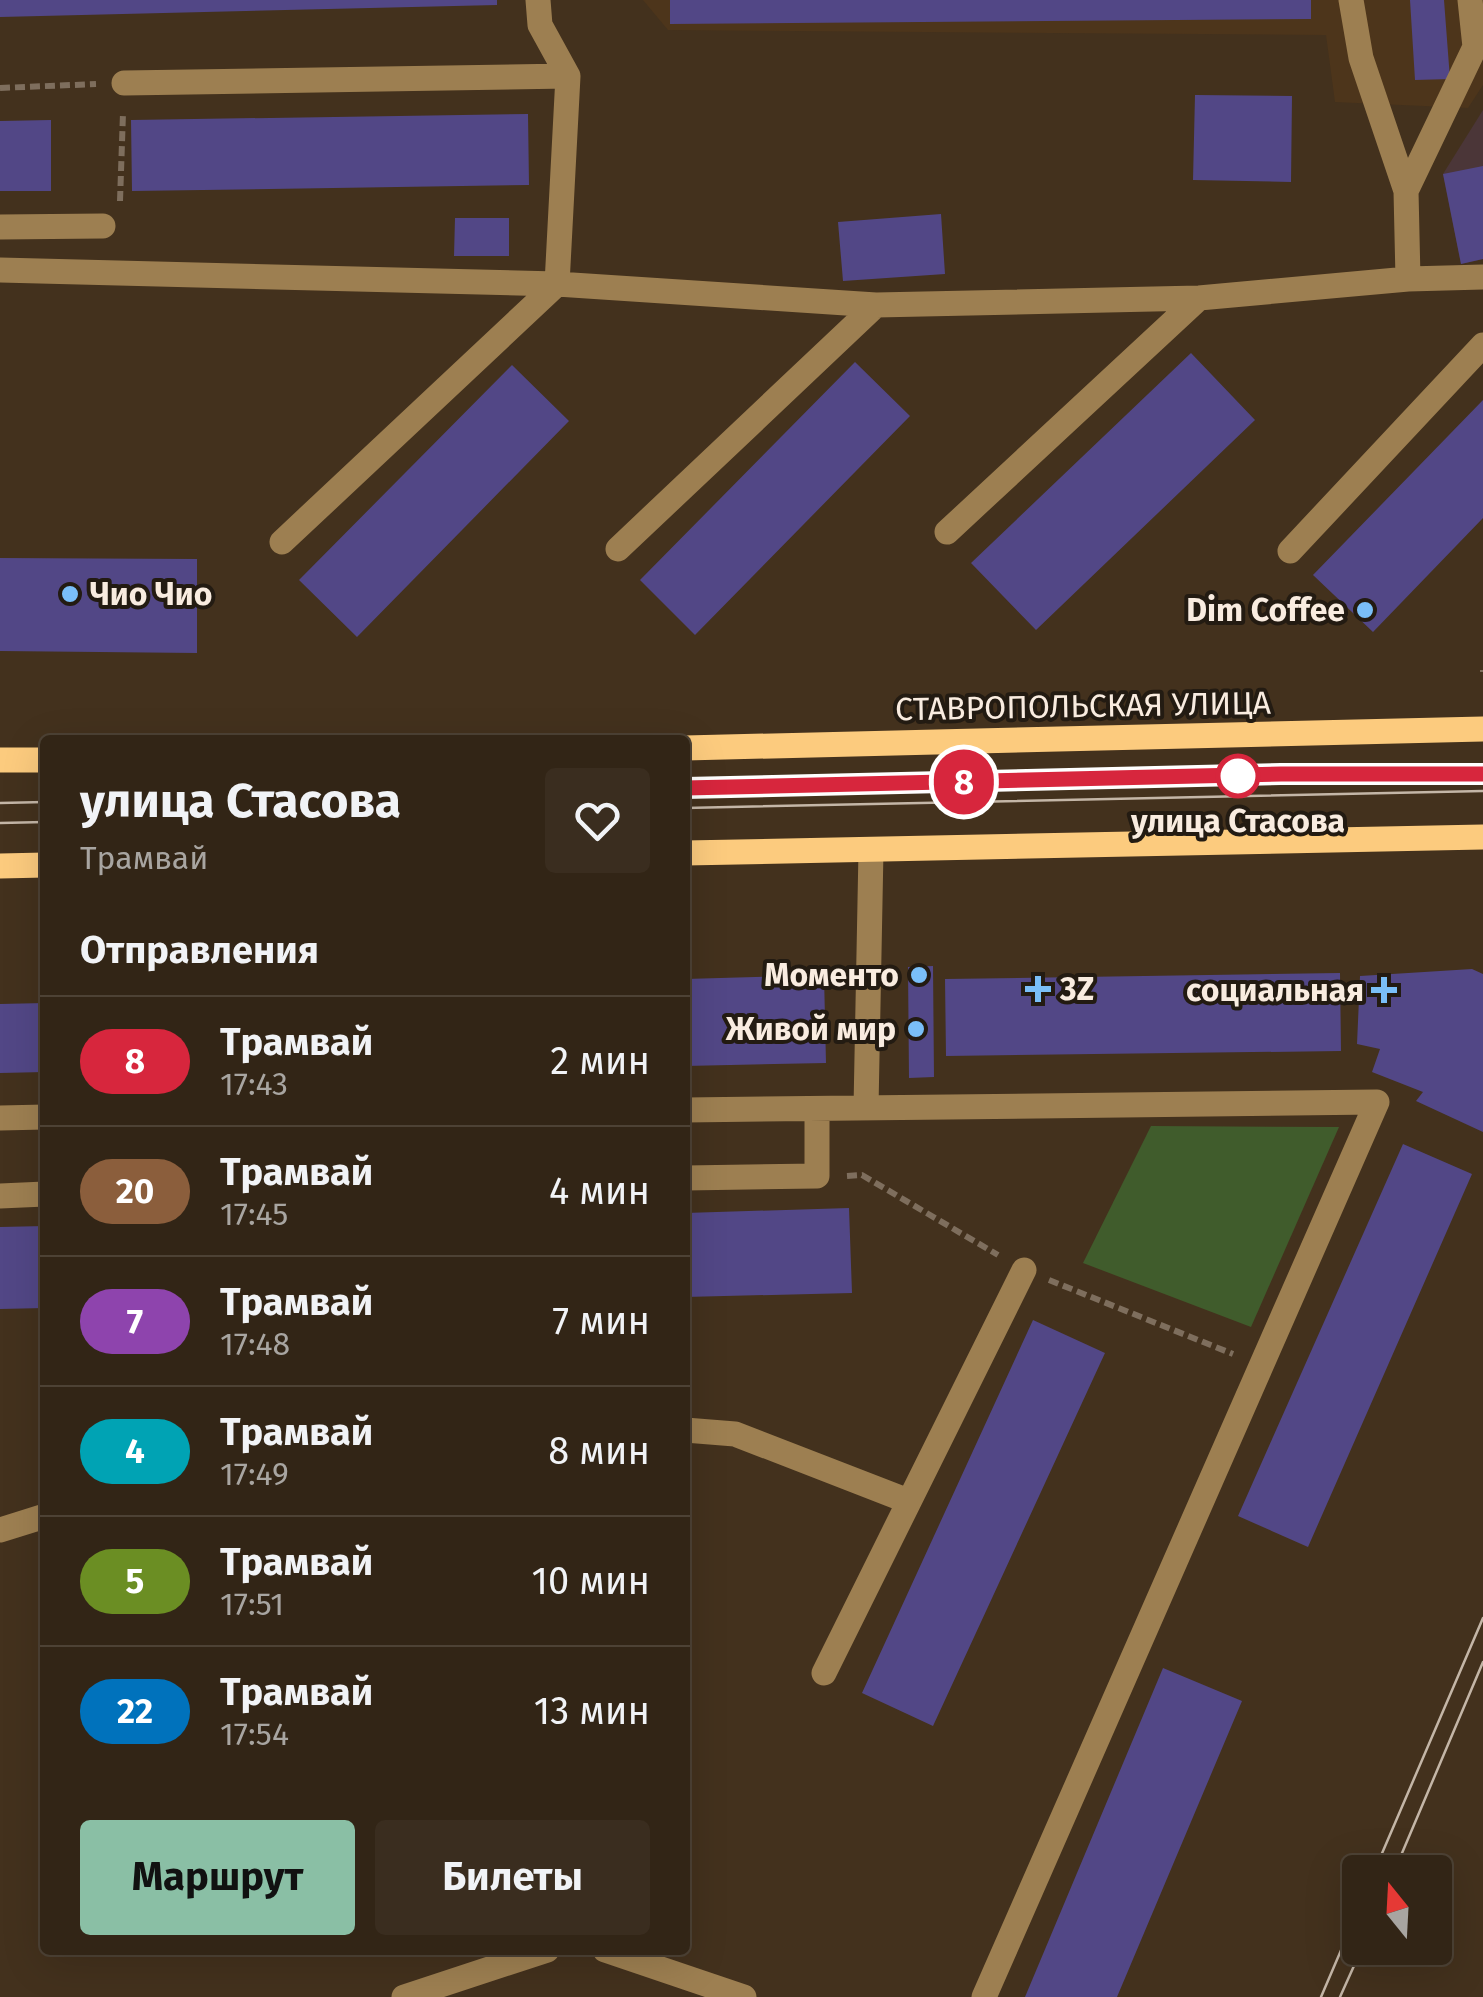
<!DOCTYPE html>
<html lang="ru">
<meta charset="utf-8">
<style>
:root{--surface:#322516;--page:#3a2d1f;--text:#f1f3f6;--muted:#a8a5a1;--line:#4d4235;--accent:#8abfa5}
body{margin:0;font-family:"Fira Sans",sans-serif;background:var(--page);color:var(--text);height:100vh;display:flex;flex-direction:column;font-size:38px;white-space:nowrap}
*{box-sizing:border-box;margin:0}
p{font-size:32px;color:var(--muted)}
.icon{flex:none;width:55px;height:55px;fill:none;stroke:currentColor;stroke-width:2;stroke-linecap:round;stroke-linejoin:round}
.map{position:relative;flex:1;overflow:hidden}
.side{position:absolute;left:40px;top:735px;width:650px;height:1220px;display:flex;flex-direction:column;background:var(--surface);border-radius:10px;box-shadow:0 10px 40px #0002,0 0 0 2px var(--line)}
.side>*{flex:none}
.badge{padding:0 20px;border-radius:32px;font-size:35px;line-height:65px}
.needle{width:65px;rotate:342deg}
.fabs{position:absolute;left:1342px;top:1855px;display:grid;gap:20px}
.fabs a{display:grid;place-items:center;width:110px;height:110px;border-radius:10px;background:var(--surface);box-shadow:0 10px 40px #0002,0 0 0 2px var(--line);font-size:50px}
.map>.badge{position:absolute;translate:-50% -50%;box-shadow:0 0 0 5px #fff}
h2{padding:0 40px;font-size:38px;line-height:90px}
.round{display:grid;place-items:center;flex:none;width:105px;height:105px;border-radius:10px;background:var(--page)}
.head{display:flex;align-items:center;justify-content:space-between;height:170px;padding:0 40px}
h1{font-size:48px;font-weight:700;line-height:75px}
.cta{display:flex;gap:20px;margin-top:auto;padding:20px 40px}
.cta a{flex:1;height:115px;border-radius:10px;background:var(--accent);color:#111;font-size:40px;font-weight:700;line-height:115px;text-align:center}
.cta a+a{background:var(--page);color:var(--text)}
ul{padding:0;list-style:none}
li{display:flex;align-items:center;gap:30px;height:130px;padding:0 40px;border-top:2px solid var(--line)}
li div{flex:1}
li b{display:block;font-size:38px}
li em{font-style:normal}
li .badge{min-width:110px;font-weight:700;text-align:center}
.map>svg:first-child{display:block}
.commercial{fill:#4b3638}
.built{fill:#4d351b}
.green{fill:#405c2c}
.building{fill:#524786}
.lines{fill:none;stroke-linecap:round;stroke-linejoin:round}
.path{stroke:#7e6e5d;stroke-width:6;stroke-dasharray:10 5;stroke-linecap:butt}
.minor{stroke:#9d7f51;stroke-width:25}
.major{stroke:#fccb7e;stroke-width:25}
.tram{stroke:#c4b6a7;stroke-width:2.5}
.line-casing{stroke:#fff;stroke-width:22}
.line{stroke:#d7263d;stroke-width:15}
.poi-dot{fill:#7abff8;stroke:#231b12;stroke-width:4}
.stop-dot{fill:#fff;stroke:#d7263d;stroke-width:5}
.labels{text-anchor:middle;stroke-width:8;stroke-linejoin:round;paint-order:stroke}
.poi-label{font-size:32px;font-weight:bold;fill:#f9ece0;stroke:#231b12;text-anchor:end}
.street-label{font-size:32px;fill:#f9ece0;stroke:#231b12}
.stop-label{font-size:32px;font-weight:bold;fill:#f9ece0;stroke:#231b12}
</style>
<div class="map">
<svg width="1483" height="1997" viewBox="0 0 1483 1997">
<rect width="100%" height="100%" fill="#43311d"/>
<!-- commercial -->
<path class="commercial" d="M1483 110V259L1461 264 1443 174Z"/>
<!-- built -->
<path class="built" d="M643 0H1483V85L1468 108 1335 102 1326 35 668 30Z"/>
<!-- green -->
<path class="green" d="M1151 1126 1339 1127 1251 1327 1083 1263Z"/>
<!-- building -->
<path class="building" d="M0 0H497V5L0 17Z
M670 0H1311V19L670 24Z
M1410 0H1444L1450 79 1415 80Z
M1195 95 1292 96 1291 182 1193 180Z
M528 114 529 185 132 191 131 120Z
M51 120V191H0V121Z
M1483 166V259L1461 264 1443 174Z
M941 214 945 274 843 281 838 222Z
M455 218H509V256H454Z
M1191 353 1255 420 1036 630 971 563Z
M855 362 910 416 695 635 640 580Z
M512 365 569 421 357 637 299 580Z
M1483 400V518L1373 632 1313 575Z
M0 558 197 559V653L0 651Z
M933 966 934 1077 909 1078 908 967Z
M1472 969 1483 974V1132L1416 1101 1423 1092 1372 1072 1380 1049 1357 1044 1360 976Z
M1340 973 1341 1051 946 1056 945 979Z
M824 975 826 1063 685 1066V979Z
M45 1003V1072L0 1073V1004Z
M1403 1144 1472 1174 1308 1547 1238 1516Z
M849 1208 852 1293 685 1297V1213Z
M45 1226V1308L0 1309V1227Z
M1033 1320 1105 1353 933 1726 862 1693Z
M1163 1668 1242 1701 1117 1997H1025Z"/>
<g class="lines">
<!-- path -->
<path class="path" d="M0 88 96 84
M120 201 123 113
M1483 670V672
M847 1176 862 1175 998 1255
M1049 1280 1233 1354"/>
<!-- minor -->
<path class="minor" d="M1351 0 1361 58 1406 191
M124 83 568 76
M0 227 103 226
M0 270 557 284 568 76 540 25 538 0
M1408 279 1406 191 1475 47 1470 0
M947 532 1199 298
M282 542 557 284 876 305 1199 298 1408 279 1483 277
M618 549 876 305
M1290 551 1483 345
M866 1108 871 850
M685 1110 1377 1102 984 1997
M0 1118 45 1117
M685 1178 817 1176V1109
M0 1196 45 1194
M685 1430 735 1434 908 1501
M0 1530 45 1516
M824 1673 1024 1270
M605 1950 744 1997
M404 1997 547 1950"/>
<!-- major -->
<path class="major" d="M685 748 1483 729
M0 760H45
M685 853 1483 837
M0 866 45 865"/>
<!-- tram -->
<path class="tram" d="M685 788 1281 775 1483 774
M0 803 45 802
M685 808 1483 791
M0 823 45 822
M1374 1872 1483 1618
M1394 1872 1483 1662
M1321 1997 1360 1906
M1340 1997 1362 1948"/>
</g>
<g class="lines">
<defs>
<path id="line" d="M685 788 1281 774H1483"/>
</defs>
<!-- line casing -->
<use href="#line" class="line-casing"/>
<!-- line -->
<use href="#line" class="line"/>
</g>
<!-- markers -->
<g class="poi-dot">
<circle cx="70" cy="594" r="10"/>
<circle cx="1365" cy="610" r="10"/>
<circle cx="919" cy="975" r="10"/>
<path d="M1033 974h10v10h10v10h-10v10h-10v-10h-10v-10h10z"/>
<path d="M1379 975h10v10h10v10h-10v10h-10v-10h-10v-10h10z"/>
<circle cx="916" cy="1029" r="10"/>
</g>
<circle class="stop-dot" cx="1238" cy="776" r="20"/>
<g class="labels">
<!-- poi labels -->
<g class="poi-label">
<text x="90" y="605" text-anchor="start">Чио Чио</text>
<text x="1345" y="621">Dim Coffee</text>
<text x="899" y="986">Моменто</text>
<text x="1060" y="1000" text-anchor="start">3Z</text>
<text x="1364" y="1001">социальная</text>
<text x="896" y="1040">Живой мир</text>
</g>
<!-- street labels -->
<g class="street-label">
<text transform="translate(1083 706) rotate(-1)" y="11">СТАВРОПОЛЬСКАЯ УЛИЦА</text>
</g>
<!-- stop labels -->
<g class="stop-label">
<text x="1238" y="832">улица Стасова</text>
</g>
</g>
</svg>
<div class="fabs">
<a><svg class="needle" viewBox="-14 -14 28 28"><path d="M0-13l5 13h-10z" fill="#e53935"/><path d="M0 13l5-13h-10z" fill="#a8a5a1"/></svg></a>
</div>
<b class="badge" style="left:964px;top:782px;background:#d7263d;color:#fff">8</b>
<section class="side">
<div class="head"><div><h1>улица Стасова</h1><p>Трамвай</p></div><a class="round"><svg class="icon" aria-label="heart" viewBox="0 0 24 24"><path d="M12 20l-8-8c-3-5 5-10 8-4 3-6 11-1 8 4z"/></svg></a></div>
<h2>Отправления</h2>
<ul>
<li><span class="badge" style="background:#d7263d;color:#fff">8</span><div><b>Трамвай</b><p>17:43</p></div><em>2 мин</em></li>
<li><span class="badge" style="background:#8b5e3c;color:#fff">20</span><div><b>Трамвай</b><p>17:45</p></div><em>4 мин</em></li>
<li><span class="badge" style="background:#8e44ad;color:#fff">7</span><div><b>Трамвай</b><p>17:48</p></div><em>7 мин</em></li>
<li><span class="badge" style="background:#00a3b4;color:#fff">4</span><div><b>Трамвай</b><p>17:49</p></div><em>8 мин</em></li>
<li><span class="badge" style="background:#6b8e23;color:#fff">5</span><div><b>Трамвай</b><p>17:51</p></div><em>10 мин</em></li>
<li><span class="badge" style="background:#0072bc;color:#fff">22</span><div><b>Трамвай</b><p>17:54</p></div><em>13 мин</em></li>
</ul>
<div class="cta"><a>Маршрут</a><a>Билеты</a></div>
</section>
</div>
